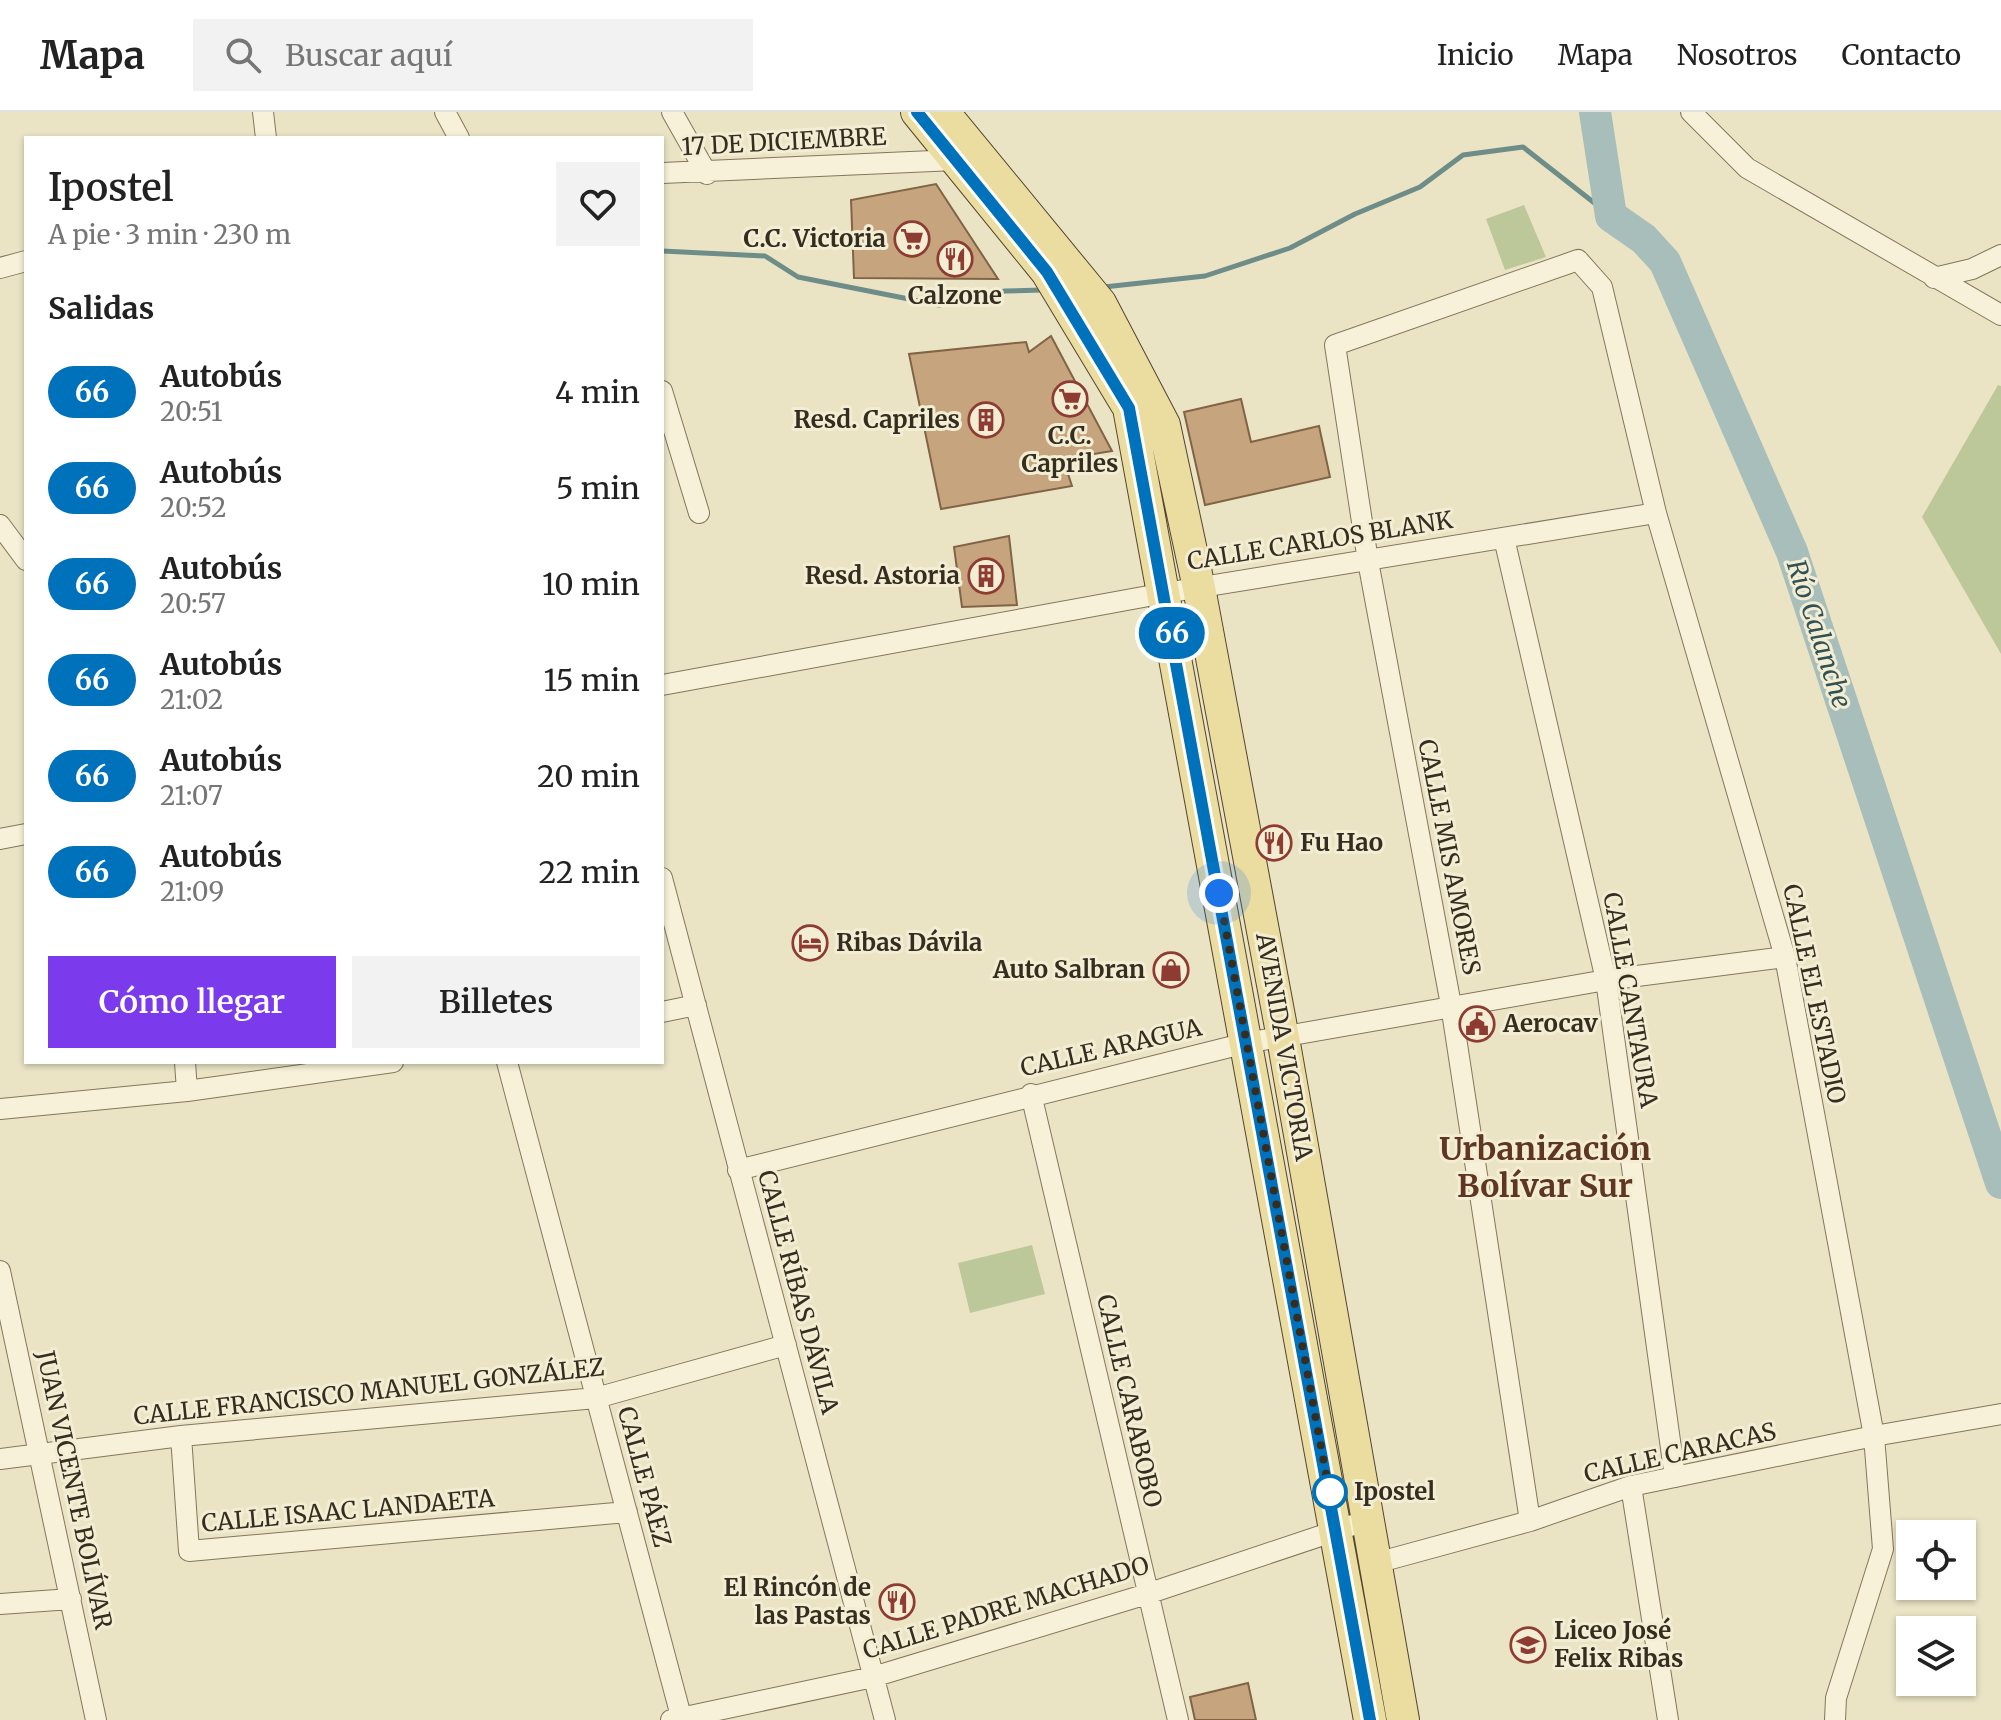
<!DOCTYPE html>
<html lang="es">
<meta charset="utf-8">
<style>
:root{--surface:#fff;--page:#f2f2f2;--text:#222;--muted:#767676;--line:#e0e0e0;--accent:#7c3aed}
body{margin:0;font-family:Merriweather,serif;background:var(--page);color:var(--text);height:100vh;display:flex;flex-direction:column;font-size:30px;white-space:nowrap}
*{box-sizing:border-box;margin:0}
p{font-size:26px;color:var(--muted)}
.icon{flex:none;width:44px;height:44px;fill:none;stroke:currentColor;stroke-width:2;stroke-linecap:round;stroke-linejoin:round}
.map{position:relative;flex:1;overflow:hidden}
.sheet{position:absolute;left:24px;top:24px;width:640px;height:928px;display:flex;flex-direction:column;background:var(--surface);border-radius:0px;box-shadow:0 2px 6px #0004}
.sheet>*{flex:none}
.badge{padding:0 16px;border-radius:26px;font-size:28px;line-height:52px}
.buttons{position:absolute;left:1896px;top:1408px;display:grid;gap:16px}
.buttons a{display:grid;place-items:center;width:80px;height:80px;border-radius:0px;background:var(--surface);box-shadow:0 2px 6px #0004;font-size:40px}
.you{position:absolute;width:40px;height:40px;margin:-20px;border:6px solid #fff;border-radius:50%;background:#1a73e8;box-shadow:0 0 0 12px #1a73e833}
.map>.badge{position:absolute;translate:-50% -50%;box-shadow:0 0 0 4px #fff}
h2{padding:0 24px;font-size:30px;line-height:72px}
.round{display:grid;place-items:center;flex:none;width:84px;height:84px;border-radius:0px;background:var(--page)}
.overview{display:flex;align-items:center;justify-content:space-between;height:136px;padding:0 24px}
h1{font-size:38px;font-weight:600;line-height:60px}
.action{display:flex;gap:16px;margin-top:auto;padding:16px 24px}
.action a{flex:1;height:92px;border-radius:0px;background:var(--accent);color:#fff;font-size:32px;font-weight:600;line-height:92px;text-align:center}
.action a+a{background:var(--page);color:var(--text)}
ul{padding:0;list-style:none}
li{display:flex;align-items:center;gap:24px;height:96px;padding:0 24px}
li div{flex:1}
li b{display:block;font-size:30px}
li em{font-style:normal}
li .badge{min-width:88px;font-weight:700;text-align:center}
header{display:flex;align-items:center;gap:48px;box-sizing:border-box;height:112px;padding:0 40px;background:var(--surface);border-bottom:2px solid var(--line)}
header strong{font-size:38px}
nav{display:flex;gap:44px;margin-inline-start:auto;font-size:28px}
.search{width:560px;height:72px;background:var(--page);display:flex;align-items:center;gap:20px;box-sizing:border-box;padding:0 28px;border-radius:0px;color:var(--muted);font-size:30px}
.map>svg:first-child{display:block}
.green{fill:#bdc89a}
.lines{fill:none;stroke-linecap:round;stroke-linejoin:round}
.stream{stroke:#6e8c88;stroke-width:5}
.river{stroke:#a7beba;stroke-width:32}
.building{fill:#c6a57e;stroke:#816445;stroke-width:2}
.minor-casing{stroke:#84765d;stroke-width:22}
.primary-casing{stroke:#524431;stroke-width:34}
.minor{stroke:#f6f1d8;stroke-width:20}
.primary{stroke:#ebdca0;stroke-width:32}
.line-casing{stroke:#fff;stroke-width:18}
.line{stroke:#0072bc;stroke-width:12}
.walk{stroke:#352d1f;stroke-width:8;stroke-dasharray:0 14.4}
.stop-dot{fill:#fff;stroke:#0072bc;stroke-width:4}
.labels{text-anchor:middle;stroke-width:6;stroke-linejoin:round;paint-order:stroke}
.street-label{font-size:24px;fill:#352d1f;stroke:#f3edd4}
.poi-label{font-size:24px;font-weight:bold;fill:#352d1f;stroke:#f3edd4;text-anchor:end}
.stop-label{font-size:24px;font-weight:bold;fill:#352d1f;stroke:#f3edd4;text-anchor:start}
.water-label{font-size:26px;font-style:italic;fill:#305254;stroke:#f3edd4}
.district-label{font-size:32px;font-weight:bold;fill:#5f3622;stroke:#f3edd4}
</style>
<header>
<strong>Mapa</strong>
<div class="search"><svg class="icon" aria-label="search" viewBox="0 0 24 24"><circle cx="10" cy="10" r="6"/><path d="M15 15l6 6"/></svg>Buscar aquí</div>
<nav><a>Inicio</a><a>Mapa</a><a>Nosotros</a><a>Contacto</a></nav>
</header>
<div class="map">
<svg width="2001" height="1608" viewBox="0 0 2001 1608">
<rect width="100%" height="100%" fill="#eae4c5"/>
<!-- green -->
<path class="green" d="M1524 93 1546 145 1505 158 1486 107Z
M1998 273 2001 274V542L1922 405Z
M1032 1133 1045 1182 970 1201 958 1151Z"/>
<g class="lines">
<!-- stream -->
<path class="stream" d="M662 139 765 144 798 165 939 193 1005 179 1042 178
M1104 175 1205 164 1290 136 1355 102 1420 75 1463 43 1523 35 1611 104"/>
<!-- river -->
<path class="river" d="M1595 0 1611 104 1644 127 1665 150 1792 440 2001 1071"/>
</g>
<!-- building -->
<path class="building" d="M936 72 998 167 854 166 851 88Z
M1051 224 1112 339 1063 347 1072 374 941 397 909 242 1026 230 1029 240Z
M1241 287 1251 330 1319 314 1330 365 1205 393 1184 300Z
M1009 424 1017 493 962 495 954 435Z
M1248 1571 1256 1608H1195L1190 1585Z"/>
<g class="lines">
<defs>
<path id="minor" d="M263 0 266 26
M445 0 459 26
M672 0 707 62
M1691 0 1747 56 2001 203
M662 61 956 48
M0 156 26 149
M1934 166 1972 157 2001 143
M662 279 699 401
M0 413 26 448
M1504 426 1606 868 1675 1365
M662 573 1165 481 1656 401
M0 727 26 722
M662 766 885 1608
M662 900 696 893
M185 950 187 979
M507 950 682 1608
M1031 982 1178 1608
M0 997 187 979 393 950
M738 1058 1246 931 1606 868 1785 845
M0 1159 96 1608
M181 1324 189 1439 627 1400
M0 1347 181 1324 596 1286 786 1233
M1631 1374 1668 1608
M1530 1409 1451 893 1368 449 1335 233 1578 148 1602 175 1656 401 1785 845 1874 1324 1883 1437 1836 1586 1835 1608
M1370 1444 1376 1451 1530 1409 1631 1374 1874 1324 2001 1302
M0 1492 71 1487
M671 1608 873 1565 1147 1482 1368 1408"/>
<path id="primary" d="M917 0 1047 160 1129 296 1370 1608
M943 0 1100 191 1164 313 1199 476 1283 926 1403 1608"/>
</defs>
<!-- minor casing -->
<use href="#minor" class="minor-casing"/>
<!-- primary casing -->
<use href="#primary" class="primary-casing"/>
<!-- minor -->
<use href="#minor" class="minor"/>
<!-- primary -->
<use href="#primary" class="primary"/>
</g>
<g class="lines">
<defs>
<path id="line" d="M917 0 1047 160 1129 296 1370 1608"/>
</defs>
<!-- line casing -->
<use href="#line" class="line-casing"/>
<!-- line -->
<use href="#line" class="line"/>
<!-- walk -->
<path class="walk" d="M1219 781 1331 1389 1330 1380"/>
</g>
<!-- icons -->
<defs>
<symbol id="supermarket-ring" viewBox="-11 -11 22 22"><circle r="9.5" fill="#f3edd4" stroke="#8e3c32" stroke-width="1.5"/><path d="M-6-5.5h2.5l.6 2H6L4.5 2H-2.5L-4.4-4H-6ZM-1.5 3.2a1.3 1.3 0 1 0 .1 0ZM3 3.2a1.3 1.3 0 1 0 .1 0Z" fill="#8e3c32"/></symbol>
<symbol id="restaurant-ring" viewBox="-11 -11 22 22"><circle r="9.5" fill="#f3edd4" stroke="#8e3c32" stroke-width="1.5"/><path d="M-5-6h1v4h1v-4h1v4h1v-4h1v5L-1.5 .5V6h-2V.5L-5-1ZM5-6V6H3V1.5H1.5Q1.5-4 5-6Z" fill="#8e3c32"/></symbol>
<symbol id="building-ring" viewBox="-11 -11 22 22"><circle r="9.5" fill="#f3edd4" stroke="#8e3c32" stroke-width="1.5"/><path d="M-4-6H4V6H1V3H-1V6H-4ZM-2.5-4.3h1.7v1.8h-1.7ZM.8-4.3h1.7v1.8H.8ZM-2.5-1h1.7V.8h-1.7ZM.8-1h1.7V.8H.8Z" fill="#8e3c32"/></symbol>
<symbol id="hotel-ring" viewBox="-11 -11 22 22"><circle r="9.5" fill="#f3edd4" stroke="#8e3c32" stroke-width="1.5"/><path d="M-6-4.5h1.5V1H6V5H4.5V3h-9V5H-6ZM-4 0a1.8 1.8 0 1 1 3.6 0ZM.5 0V-2.5h3Q6-2.5 6 0Z" fill="#8e3c32"/></symbol>
<symbol id="shop-ring" viewBox="-11 -11 22 22"><circle r="9.5" fill="#f3edd4" stroke="#8e3c32" stroke-width="1.5"/><path d="M-5-2.5h2.3a2.7 3.5 0 0 1 5.4 0H5L5.5 6h-11ZM-1.5-2.5h3a1.5 2.3 0 0 0-3 0Z" fill="#8e3c32"/></symbol>
<symbol id="civic-ring" viewBox="-11 -11 22 22"><circle r="9.5" fill="#f3edd4" stroke="#8e3c32" stroke-width="1.5"/><path d="M-.6-6.5H3V-4.5H.6V-3L4-1V1h2V6H-6V1h2V-1L-.6-3ZM-1.2 2.5V6h2.4V2.5Z" fill="#8e3c32"/></symbol>
<symbol id="school-ring" viewBox="-11 -11 22 22"><circle r="9.5" fill="#f3edd4" stroke="#8e3c32" stroke-width="1.5"/><path d="M0-5L7-2L0 1L-7-2ZM-4 1L0 2.5L4 1V4Q0 6-4 4Z" fill="#8e3c32"/></symbol>
</defs>
<g fill-rule="evenodd">
<use href="#supermarket-ring" x="892" y="107" width="40" height="40"/>
<use href="#restaurant-ring" x="935" y="127" width="40" height="40"/>
<use href="#supermarket-ring" x="1050" y="267" width="40" height="40"/>
<use href="#building-ring" x="966" y="288" width="40" height="40"/>
<use href="#building-ring" x="966" y="444" width="40" height="40"/>
<use href="#restaurant-ring" x="1254" y="711" width="40" height="40"/>
<use href="#hotel-ring" x="790" y="811" width="40" height="40"/>
<use href="#shop-ring" x="1151" y="838" width="40" height="40"/>
<use href="#civic-ring" x="1457" y="892" width="40" height="40"/>
<use href="#restaurant-ring" x="877" y="1470" width="40" height="40"/>
<use href="#school-ring" x="1508" y="1513" width="40" height="40"/>
</g>
<!-- markers -->
<circle class="stop-dot" cx="1330" cy="1380" r="16"/>
<g class="labels">
<!-- street labels -->
<g class="street-label">
<text transform="translate(784 30) rotate(-3)" y="8">17 DE DICIEMBRE</text>
<text transform="translate(1320 429) rotate(-9)" y="8">CALLE CARLOS BLANK</text>
<text transform="translate(1449 745) rotate(79)" y="8">CALLE MIS AMORES</text>
<text transform="translate(1814 882) rotate(78)" y="8">CALLE EL ESTADIO</text>
<text transform="translate(1630 888) rotate(80)" y="8">CALLE CANTAURA</text>
<text transform="translate(1284 935) rotate(80)" y="8">AVENIDA VICTORIA</text>
<text transform="translate(1111 936) rotate(-13)" y="8">CALLE ARAGUA</text>
<text transform="translate(798 1180) rotate(75)" y="8">CALLE RÍBAS DÁVILA</text>
<text transform="translate(369 1280) rotate(-6)" y="8">CALLE FRANCISCO MANUEL GONZÁLEZ</text>
<text transform="translate(1129 1289) rotate(77)" y="8">CALLE CARABOBO</text>
<text transform="translate(1680 1341) rotate(-13)" y="8">CALLE CARACAS</text>
<text transform="translate(644 1365) rotate(75)" y="8">CALLE PÁEZ</text>
<text transform="translate(74 1378) rotate(78)" y="8">JUAN VICENTE BOLÍVAR</text>
<text transform="translate(348 1399) rotate(-5)" y="8">CALLE ISAAC LANDAETA</text>
<text transform="translate(1006 1496) rotate(-17)" y="8">CALLE PADRE MACHADO</text>
</g>
<!-- poi labels -->
<g class="poi-label">
<text x="886" y="135">C.C. Victoria</text>
<text x="955" y="192" text-anchor="middle">Calzone</text>
<text x="960" y="316">Resd. Capriles</text>
<text x="1070" y="332" text-anchor="middle">C.C.<tspan x="1070" dy="28">Capriles</tspan></text>
<text x="960" y="472">Resd. Astoria</text>
<text x="1300" y="739" text-anchor="start">Fu Hao</text>
<text x="836" y="839" text-anchor="start">Ribas Dávila</text>
<text x="1145" y="866">Auto Salbran</text>
<text x="1503" y="920" text-anchor="start">Aerocav</text>
<text x="871" y="1484">El Rincón de<tspan x="871" dy="28">las Pastas</tspan></text>
<text x="1554" y="1527" text-anchor="start">Liceo José<tspan x="1554" dy="28">Felix Ribas</tspan></text>
</g>
<!-- stop labels -->
<g class="stop-label">
<text x="1354" y="1388">Ipostel</text>
</g>
<!-- water labels -->
<g class="water-label">
<text transform="translate(1819 522) rotate(72)" y="9">Río Calanche</text>
</g>
<!-- district labels -->
<g class="district-label">
<text x="1545" y="1048">Urbanización<tspan x="1545" dy="37">Bolívar Sur</tspan></text>
</g>
</g>
</svg>
<div class="buttons">
<a><svg class="icon" aria-label="locate" viewBox="0 0 24 24"><circle cx="12" cy="12" r="6"/><path d="M12 2v4M12 18v4M2 12h4M18 12h4"/></svg></a>
<a><svg class="icon" aria-label="layers" viewBox="0 0 24 24"><path d="M12 4l9 5-9 5-9-5zM3 14l9 5 9-5"/></svg></a>
</div>
<div class="you" style="left:1219px;top:781px"></div>
<b class="badge" style="left:1172px;top:521px;background:#0072bc;color:#fff">66</b>
<section class="sheet">
<div class="overview"><div><h1>Ipostel</h1><p>A pie · 3 min · 230 m</p></div><a class="round"><svg class="icon" aria-label="heart" viewBox="0 0 24 24"><path d="M12 20l-8-8c-3-5 5-10 8-4 3-6 11-1 8 4z"/></svg></a></div>
<h2>Salidas</h2>
<ul>
<li><span class="badge" style="background:#0072bc;color:#fff">66</span><div><b>Autobús</b><p>20:51</p></div><em>4 min</em></li>
<li><span class="badge" style="background:#0072bc;color:#fff">66</span><div><b>Autobús</b><p>20:52</p></div><em>5 min</em></li>
<li><span class="badge" style="background:#0072bc;color:#fff">66</span><div><b>Autobús</b><p>20:57</p></div><em>10 min</em></li>
<li><span class="badge" style="background:#0072bc;color:#fff">66</span><div><b>Autobús</b><p>21:02</p></div><em>15 min</em></li>
<li><span class="badge" style="background:#0072bc;color:#fff">66</span><div><b>Autobús</b><p>21:07</p></div><em>20 min</em></li>
<li><span class="badge" style="background:#0072bc;color:#fff">66</span><div><b>Autobús</b><p>21:09</p></div><em>22 min</em></li>
</ul>
<div class="action"><a>Cómo llegar</a><a>Billetes</a></div>
</section>
</div>
